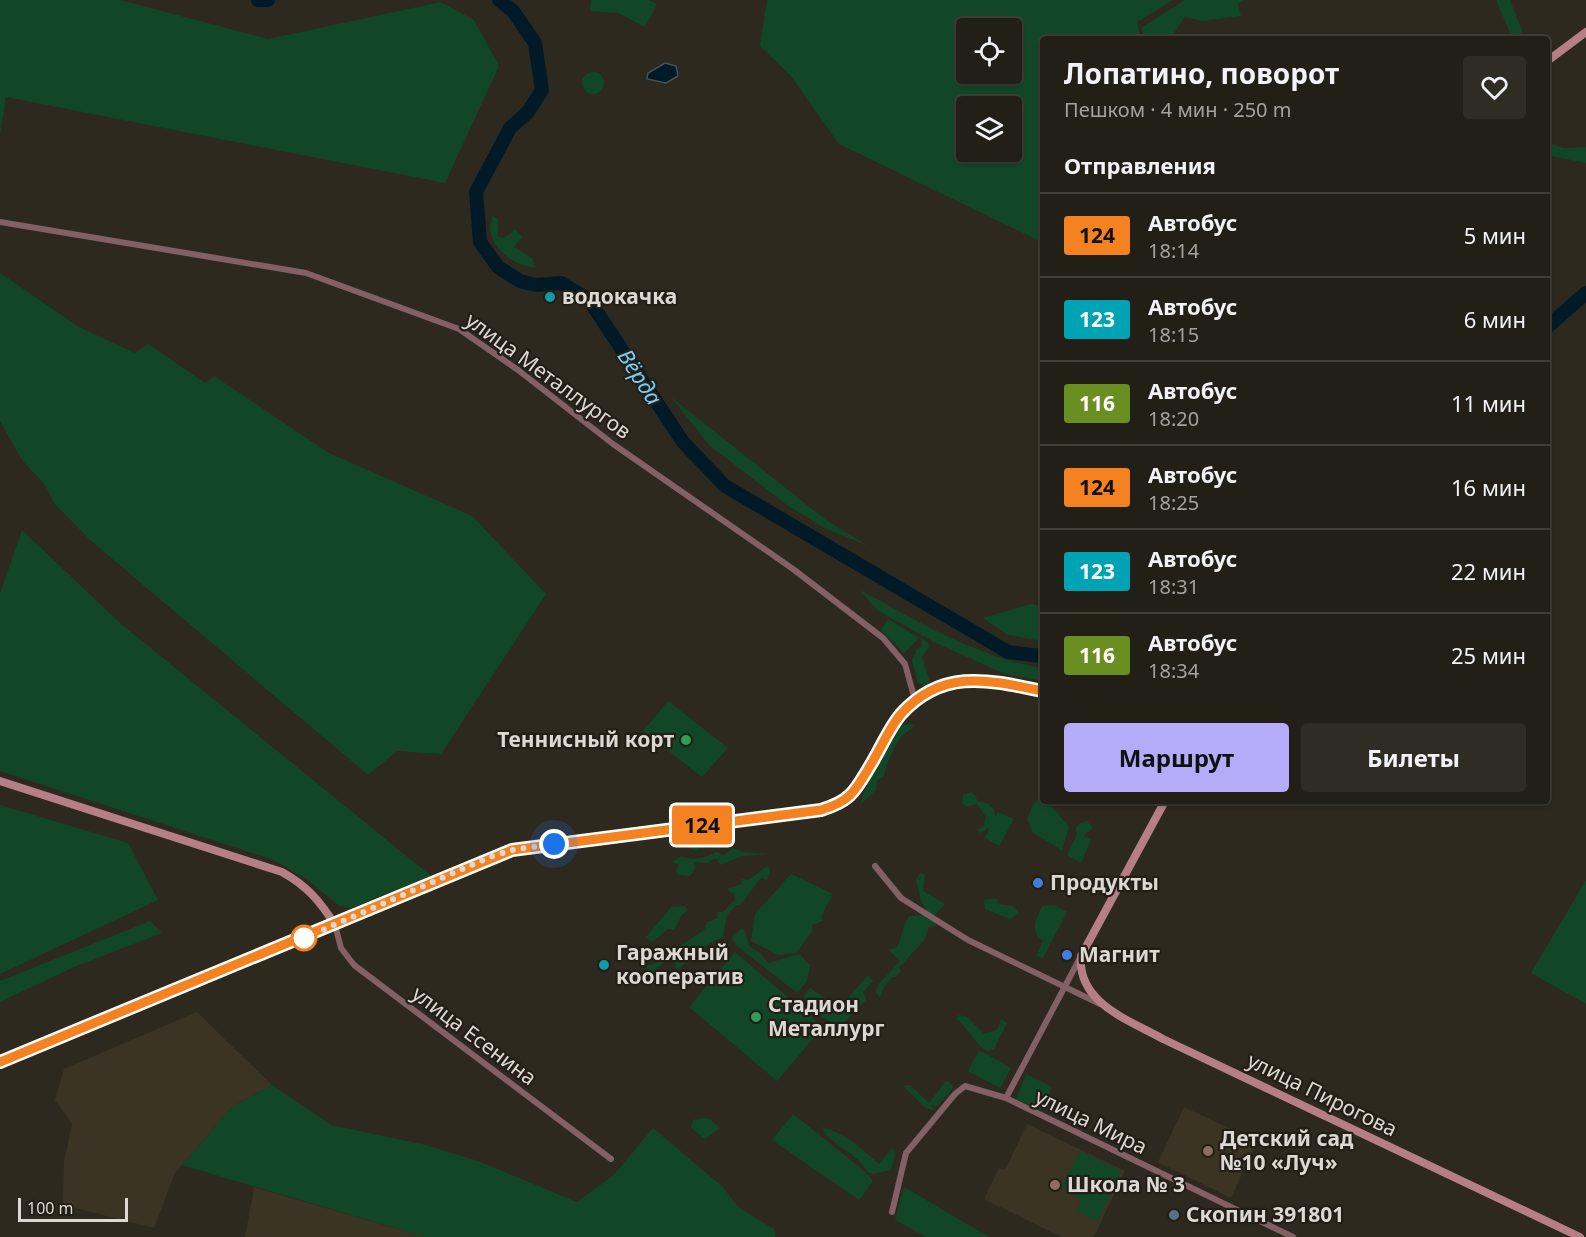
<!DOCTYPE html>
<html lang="ru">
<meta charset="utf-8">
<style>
:root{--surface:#221f16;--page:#2e2c23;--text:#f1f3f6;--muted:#a2a2a1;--line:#3f3d35;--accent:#b6abf8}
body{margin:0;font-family:"Noto Sans",sans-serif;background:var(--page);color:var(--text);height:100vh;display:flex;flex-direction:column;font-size:22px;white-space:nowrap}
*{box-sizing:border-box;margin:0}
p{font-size:20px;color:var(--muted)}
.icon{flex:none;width:33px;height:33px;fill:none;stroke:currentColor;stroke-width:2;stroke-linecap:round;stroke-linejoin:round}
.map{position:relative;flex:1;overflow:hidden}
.drawer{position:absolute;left:1040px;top:36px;width:510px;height:768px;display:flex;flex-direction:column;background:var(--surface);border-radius:6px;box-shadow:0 2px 4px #0004,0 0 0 2px var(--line)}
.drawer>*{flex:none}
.badge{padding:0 12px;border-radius:4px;font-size:21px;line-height:39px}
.buttons{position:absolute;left:956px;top:18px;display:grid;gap:12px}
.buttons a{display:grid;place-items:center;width:66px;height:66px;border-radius:6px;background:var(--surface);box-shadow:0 2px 4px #0004,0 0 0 2px var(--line);font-size:30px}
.scale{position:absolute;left:18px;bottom:15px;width:110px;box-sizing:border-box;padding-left:6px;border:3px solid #dcd8d2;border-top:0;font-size:16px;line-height:21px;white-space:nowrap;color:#dcd8d2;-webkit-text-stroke:4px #241f15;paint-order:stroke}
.you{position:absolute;width:30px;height:30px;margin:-15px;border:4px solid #fff;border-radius:50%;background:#1a73e8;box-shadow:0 0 0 9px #1a73e833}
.map>.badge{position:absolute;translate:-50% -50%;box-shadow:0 0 0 3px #fff}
h2{padding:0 24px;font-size:22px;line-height:54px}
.round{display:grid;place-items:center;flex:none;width:63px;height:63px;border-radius:6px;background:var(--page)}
.headline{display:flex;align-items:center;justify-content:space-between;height:102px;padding:0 24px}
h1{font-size:28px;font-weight:700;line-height:45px}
.primary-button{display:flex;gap:12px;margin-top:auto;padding:12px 24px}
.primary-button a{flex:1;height:69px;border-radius:6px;background:var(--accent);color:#111;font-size:24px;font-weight:700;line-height:69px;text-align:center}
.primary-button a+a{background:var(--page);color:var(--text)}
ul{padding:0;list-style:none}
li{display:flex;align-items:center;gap:18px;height:84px;padding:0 24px;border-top:2px solid var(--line)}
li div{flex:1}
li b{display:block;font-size:22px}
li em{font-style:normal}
li .badge{min-width:66px;font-weight:700;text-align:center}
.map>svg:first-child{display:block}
.built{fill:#3b3324}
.green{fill:#114727;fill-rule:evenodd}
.water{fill:#011a27;stroke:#43535a;stroke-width:1.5}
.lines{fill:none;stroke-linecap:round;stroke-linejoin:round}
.river{stroke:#011a27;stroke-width:14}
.street{stroke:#836064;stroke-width:6}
.secondary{stroke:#b67f85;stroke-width:8}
.line-casing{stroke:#fff;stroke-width:14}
.line{stroke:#f58220;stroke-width:9}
.walk{stroke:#dcd8d2;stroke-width:6;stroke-dasharray:0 10.8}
.culture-dot{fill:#0f9aa8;stroke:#241f15;stroke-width:2}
.leisure-dot{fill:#2e9e5b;stroke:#241f15;stroke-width:2}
.shop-dot{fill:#3f7fe0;stroke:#241f15;stroke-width:2}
.stop-dot{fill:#fff;stroke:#f58220;stroke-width:3}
.education-dot{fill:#8d6e63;stroke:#241f15;stroke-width:2}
.service-dot{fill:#5c6f8a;stroke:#241f15;stroke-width:2}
.labels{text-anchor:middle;stroke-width:4.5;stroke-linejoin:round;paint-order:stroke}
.poi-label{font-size:21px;font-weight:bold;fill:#dcd8d2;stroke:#241f15;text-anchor:start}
.street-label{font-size:21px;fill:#dcd8d2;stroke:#241f15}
.water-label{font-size:22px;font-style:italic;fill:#75cefa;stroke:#241f15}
</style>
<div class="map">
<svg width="1586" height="1237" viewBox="0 0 1586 1237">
<rect width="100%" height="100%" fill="#2e291e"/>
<!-- built -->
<path class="built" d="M197 1012 272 1085 232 1107 175 1173 154 1228 63 1205 64 1162 72 1124 55 1100 64 1069Z
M1184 1107 1257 1141 1231 1198 1158 1162Z
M1027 1124 1125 1171 1094 1237H1061L984 1199 999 1168 1005 1170Z
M254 1187 425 1237H245Z"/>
<!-- green -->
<path class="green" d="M0 0H120L268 39 441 2 474 20 499 66 445 183 6 97 0 134Z
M591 0H648L657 4 645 27 618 13 590 11Z
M767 0H1173L1137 22 1141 39H1042V242L839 144 791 76 760 46ZM966 28H1011V74H966ZM966 106H1011V152H966Z
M1185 0H1245L1238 4 1241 16 1202 21 1185 17 1170 39H1145L1141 28Z
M1496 0H1510L1522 31 1517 39 1509 31Z
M582 83a11 11 0 1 1 22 0a11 11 0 1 1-22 0Z
M1547 142 1563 148 1586 147V163L1547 155Z
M492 215 498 219V237L504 238 515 230 522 237 514 247 532 258 536 267C517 268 493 250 490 230 490 226 492 220 492 215Z
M0 273 79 327 135 353 148 344 205 383 214 376 329 453 472 516 546 594 441 754 397 751 368 775 90 540 54 503 45 485 22 460 0 421Z
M671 397 826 520 868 546 823 527 787 505 709 445Z
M22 530 120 623 431 876 351 908 339 906 308 880 274 860 0 771V594Z
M860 590C918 621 976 657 1042 668V680L1007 675 934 642 877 610Z
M1031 604 1042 606V641L1008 635 983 618Z
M888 619 919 638 904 653 881 630Z
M921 638 930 645 922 657 930 682 925 686 918 683 912 660 917 649 922 647Z
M668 701 728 748 702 777 643 731Z
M903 724 914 725C910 731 908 731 903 735 896 741 884 768 884 777L877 780 876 790 860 805C866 782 888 743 903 724Z
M971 792 976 796 977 801 987 803 994 809 995 817 998 812 1014 819 999 846 985 838 989 828 980 833 977 830 984 825 986 817 977 804 966 807 962 802 963 795Z
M1039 798 1048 802 1069 827 1062 850 1032 832 1027 819 1033 805Z
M0 805 128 843 158 900 0 974Z
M1087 821 1093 828 1083 836 1091 840 1081 863 1067 855 1077 834 1076 828 1080 823Z
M698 831 704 835 707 832 712 840 702 841 703 847 696 851 677 843 676 838 687 834 693 836Z
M733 848 743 852 767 854 742 856 720 865 716 858 706 863 694 862 695 869 690 876 678 875 676 872 679 865 672 862 681 856C690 861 708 858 716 852L724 855Z
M767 866 770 870 767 880 761 878 740 905H736L727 915 723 937 699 949 679 969 674 968 676 965 669 958 652 973 647 969V965H652L705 929 707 922 718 918 717 912H723L735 900 734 894 727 889 741 884 742 879 749 880Z
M920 873 925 875 923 891 945 904 935 914 936 925 929 927 925 939 899 968 901 971 896 977H892L884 987 880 997 876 993 878 985 900 961 888 949 896 948C903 939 901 927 909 916H919L927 911 921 901 916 879Z
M791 874 833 894 821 917 823 921 812 925 813 930 796 953 778 955 751 941 755 914Z
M1586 880V1004L1531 973Z
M998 898 997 904 1013 906 1019 913 1010 919 985 909 984 900Z
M1054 905 1067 912 1043 958 1036 956 1043 941C1029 930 1036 921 1042 906Z
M685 906 688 910 681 916 674 930 668 929 652 942 646 937 671 907Z
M150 921 162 933 74 967 0 1002V981Z
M742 928 745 931 749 946 760 953 768 963 800 954 810 965 807 981 797 993 736 945 732 938Z
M735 952 823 1027 777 1081 689 1007Z
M868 975 873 981 863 992 866 1000 842 1025C825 1022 812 1012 804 996L810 988 839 1008Z
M959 1015 967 1017 984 1034 997 1030 1001 1019 1007 1023 994 1049 987 1051C974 1043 968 1028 956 1018Z
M979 1050 1011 1068 1000 1088 968 1071Z
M1026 1074 1052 1087 1040 1110 1016 1099Z
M946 1081 951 1083 953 1088 936 1107 931 1105 934 1110 927 1109 903 1086 910 1085 929 1103Z
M272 1085 331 1125 426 1145 478 1161 577 1202 614 1175 653 1128 723 1187 738 1207 774 1229 776 1237H425L182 1165 232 1107Z
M793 1114 862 1169 873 1181 859 1200 772 1140Z
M702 1118 710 1119 720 1128 705 1139 691 1128 693 1120Z
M821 1127C845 1133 861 1148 879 1164L893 1147 895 1155 891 1170 873 1174 867 1172C858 1151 831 1147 821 1127Z
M1080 1151 1121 1171 1097 1222 1077 1211 1081 1200 1060 1188Z
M904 1187 989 1237H926L895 1220Z"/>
<!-- water -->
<path class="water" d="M665 63 676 66 678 76 666 83 647 79 648 73Z"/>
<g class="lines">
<!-- river -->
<path class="river" d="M258 0H268
M499 0 513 11 535 43 542 90 528 112 510 128 476 192 480 242 498 267 520 281 536 285 561 283 589 300 683 442 725 486 1008 652 1042 656
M1546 328 1586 293"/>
<!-- street -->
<path class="street" d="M0 222 306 273 459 329 518 370 613 444 793 569 883 638 905 664 913 693 923 696
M875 866 901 898 968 940 1100 1004
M335 925 341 948 354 965 611 1159
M1006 1098 1293 1237
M892 1212 906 1153 955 1094 965 1086 1006 1098 1081 956"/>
<!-- secondary -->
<path class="secondary" d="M1546 62 1586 32
M0 781 282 872C307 886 320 901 335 925
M1165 801 1081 956C1077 1003 1129 1020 1163 1039L1580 1237
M0 1062 512 850 821 810C851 801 855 791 870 766 880 750 889 728 901 714 943 669 989 679 1042 691"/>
</g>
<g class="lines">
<defs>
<path id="line" d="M0 1062 512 850 821 810C851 801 855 791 870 766 880 750 889 728 901 714 943 668 989 680 1042 691"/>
</defs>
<!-- line casing -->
<use href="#line" class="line-casing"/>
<!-- line -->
<use href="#line" class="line"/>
<!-- walk -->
<path class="walk" d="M304 938 490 857 512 850 554 844"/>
</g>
<!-- markers -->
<g class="culture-dot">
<circle cx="550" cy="297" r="6"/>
<circle cx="604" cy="965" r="6"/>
</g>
<g class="leisure-dot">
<circle cx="686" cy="740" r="6"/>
<circle cx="756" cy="1017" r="6"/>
</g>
<g class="shop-dot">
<circle cx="1038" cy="883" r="6"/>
<circle cx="1067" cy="955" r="6"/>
</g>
<circle class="stop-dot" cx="304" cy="938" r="12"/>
<g class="education-dot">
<circle cx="1208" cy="1151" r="6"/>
<circle cx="1055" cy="1185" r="6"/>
</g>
<circle class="service-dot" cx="1174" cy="1215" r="6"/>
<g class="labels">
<!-- poi labels -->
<g class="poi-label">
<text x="562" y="304">водокачка</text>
<text x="674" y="747" text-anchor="end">Теннисный корт</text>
<text x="1050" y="890">Продукты</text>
<text x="616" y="960">Гаражный<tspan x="616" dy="24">кооператив</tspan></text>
<text x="1079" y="962">Магнит</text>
<text x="768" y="1012">Стадион<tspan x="768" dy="24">Металлург</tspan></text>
<text x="1220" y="1146">Детский сад<tspan x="1220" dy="24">№10 «Луч»</tspan></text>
<text x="1067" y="1192">Школа № 3</text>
<text x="1186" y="1222">Скопин 391801</text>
</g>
<!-- street labels -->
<g class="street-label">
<text transform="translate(548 376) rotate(36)" y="7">улица Металлургов</text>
<text transform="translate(474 1036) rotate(37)" y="7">улица Есенина</text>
<text transform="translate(1322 1095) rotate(26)" y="7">улица Пирогова</text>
<text transform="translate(1091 1122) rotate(26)" y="7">улица Мира</text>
</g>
<!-- water labels -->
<g class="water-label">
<text transform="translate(640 377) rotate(57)" y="8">Вёрда</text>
</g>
</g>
</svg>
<div class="buttons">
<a><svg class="icon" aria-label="locate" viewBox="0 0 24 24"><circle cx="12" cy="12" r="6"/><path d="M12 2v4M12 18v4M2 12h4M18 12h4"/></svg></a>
<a><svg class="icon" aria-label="layers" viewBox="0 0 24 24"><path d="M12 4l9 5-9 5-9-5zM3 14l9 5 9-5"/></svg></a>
</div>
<div class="scale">100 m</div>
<div class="you" style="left:554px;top:844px"></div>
<b class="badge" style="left:702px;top:825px;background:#f58220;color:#111">124</b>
<section class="drawer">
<div class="headline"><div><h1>Лопатино, поворот</h1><p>Пешком · 4 мин · 250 m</p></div><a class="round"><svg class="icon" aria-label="heart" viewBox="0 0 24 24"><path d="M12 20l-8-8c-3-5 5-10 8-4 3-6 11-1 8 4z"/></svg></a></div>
<h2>Отправления</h2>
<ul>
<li><span class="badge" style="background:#f58220;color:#111">124</span><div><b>Автобус</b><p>18:14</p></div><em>5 мин</em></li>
<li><span class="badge" style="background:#00a3b4;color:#fff">123</span><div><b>Автобус</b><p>18:15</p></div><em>6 мин</em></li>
<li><span class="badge" style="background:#6b8e23;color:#fff">116</span><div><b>Автобус</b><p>18:20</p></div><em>11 мин</em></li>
<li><span class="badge" style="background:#f58220;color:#111">124</span><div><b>Автобус</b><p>18:25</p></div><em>16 мин</em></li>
<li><span class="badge" style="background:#00a3b4;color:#fff">123</span><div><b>Автобус</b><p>18:31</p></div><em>22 мин</em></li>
<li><span class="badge" style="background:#6b8e23;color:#fff">116</span><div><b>Автобус</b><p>18:34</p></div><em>25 мин</em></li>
</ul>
<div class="primary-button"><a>Маршрут</a><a>Билеты</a></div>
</section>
</div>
